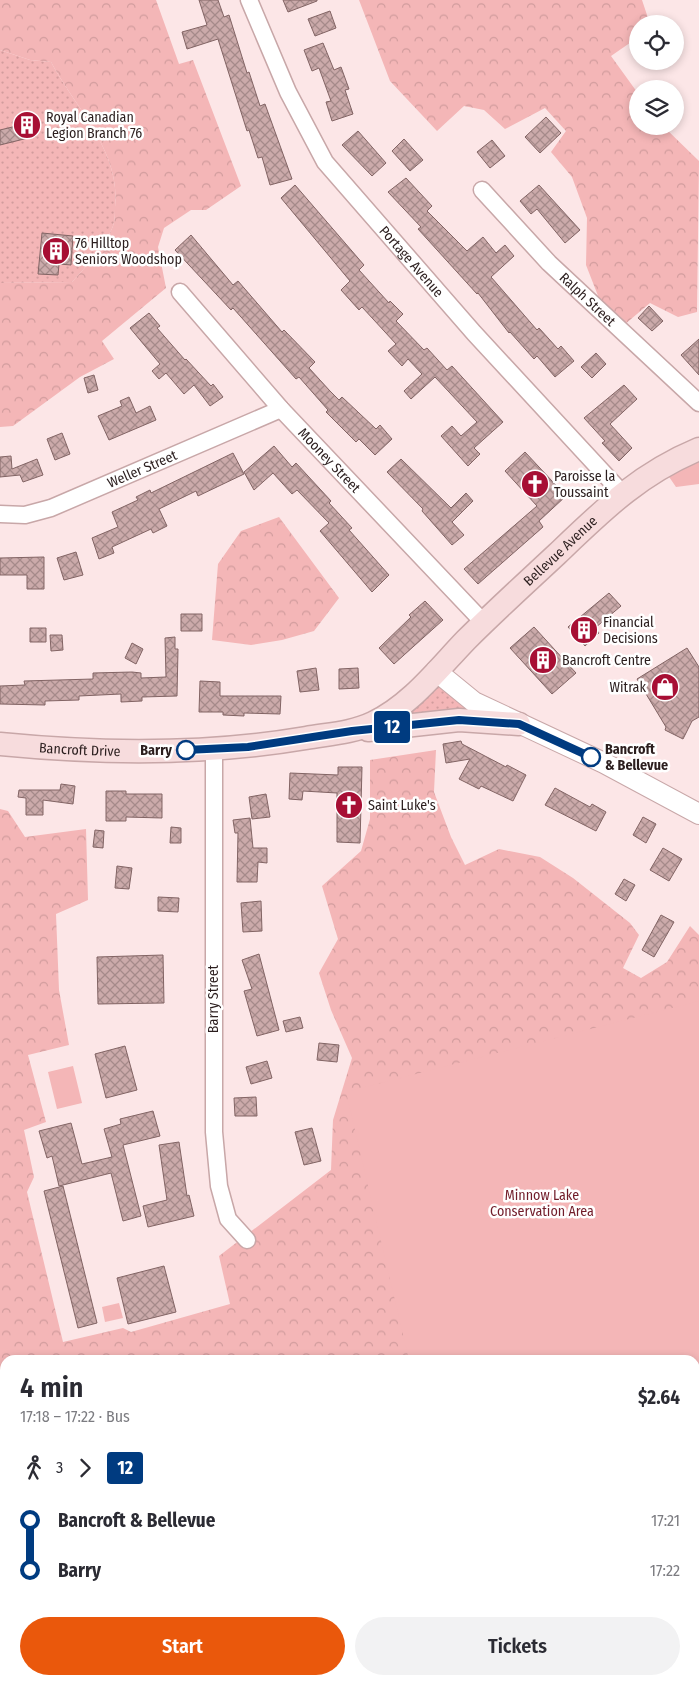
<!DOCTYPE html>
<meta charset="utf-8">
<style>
:root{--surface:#fff;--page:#f2f2f3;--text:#2b2b33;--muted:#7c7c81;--accent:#ea580c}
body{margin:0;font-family:"Fira Sans Condensed",sans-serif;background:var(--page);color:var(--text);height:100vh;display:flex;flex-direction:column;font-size:19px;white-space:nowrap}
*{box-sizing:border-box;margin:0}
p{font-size:16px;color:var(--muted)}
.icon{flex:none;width:28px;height:28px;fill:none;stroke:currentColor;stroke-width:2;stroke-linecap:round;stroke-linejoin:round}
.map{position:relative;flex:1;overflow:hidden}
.details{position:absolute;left:0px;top:1355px;width:700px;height:330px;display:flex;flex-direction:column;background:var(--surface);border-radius:15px 15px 0 0;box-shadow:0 2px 8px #0003}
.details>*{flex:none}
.badge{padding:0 10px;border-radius:4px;font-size:18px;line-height:32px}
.controls{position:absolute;left:629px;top:15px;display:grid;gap:10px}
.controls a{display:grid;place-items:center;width:55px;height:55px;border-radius:50%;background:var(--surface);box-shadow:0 2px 8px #0003;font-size:25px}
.map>.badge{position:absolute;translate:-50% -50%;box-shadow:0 0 0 2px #fff}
.legs{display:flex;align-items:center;gap:8px;height:55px;padding:0 20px;font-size:16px}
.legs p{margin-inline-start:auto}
.summary{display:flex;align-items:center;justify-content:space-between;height:85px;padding:0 20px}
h1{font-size:28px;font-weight:600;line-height:38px}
.action{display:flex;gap:10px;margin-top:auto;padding:10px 20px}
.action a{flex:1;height:58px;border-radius:30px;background:var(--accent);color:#fff;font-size:20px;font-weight:600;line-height:58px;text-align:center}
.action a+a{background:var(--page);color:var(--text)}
ul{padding:0 20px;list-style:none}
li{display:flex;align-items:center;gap:18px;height:50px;font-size:19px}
li i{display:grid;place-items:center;width:8px;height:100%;margin:0 6px;background:currentColor}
li i::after{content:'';width:12px;height:12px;margin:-6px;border:4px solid;border-radius:50%;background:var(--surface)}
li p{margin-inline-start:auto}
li:first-child i{background:linear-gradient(#0000 50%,currentColor 0)}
li:last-child i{background:linear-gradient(currentColor 50%,#0000 0)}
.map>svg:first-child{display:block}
.grass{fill:url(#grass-dots)}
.forest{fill:url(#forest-crowns)}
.park{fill:#f4b6b7}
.building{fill:url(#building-cross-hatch);stroke:#826464}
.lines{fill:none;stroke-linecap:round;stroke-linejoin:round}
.minor-casing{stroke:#c8a7a8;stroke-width:19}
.tertiary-casing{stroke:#c8a7a8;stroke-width:22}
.secondary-casing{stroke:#c8a7a8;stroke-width:25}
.minor{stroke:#fff;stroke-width:16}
.tertiary{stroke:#fff;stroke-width:20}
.secondary{stroke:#f7dcdd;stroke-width:22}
.line-1-casing{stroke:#fff;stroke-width:11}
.line-1{stroke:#003b80;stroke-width:8}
.stop-1-dot{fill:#fff;stroke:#003b80;stroke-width:2.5}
.labels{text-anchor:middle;stroke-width:5;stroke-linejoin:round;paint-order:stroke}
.poi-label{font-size:14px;fill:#2b1e1e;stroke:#fff;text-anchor:start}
.street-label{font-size:14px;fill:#2b1e1e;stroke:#fff}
.stop-label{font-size:14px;font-weight:bold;fill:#2b1e1e;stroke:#fff;text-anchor:start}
.park-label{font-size:14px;fill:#711c29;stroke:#fff}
</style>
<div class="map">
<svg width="699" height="1685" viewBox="0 0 699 1685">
<defs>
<pattern id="grass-dots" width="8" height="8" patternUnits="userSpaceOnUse" patternTransform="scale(1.25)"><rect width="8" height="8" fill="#f4b6b7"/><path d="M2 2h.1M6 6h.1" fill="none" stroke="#d19c9d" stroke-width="1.8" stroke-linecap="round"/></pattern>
<pattern id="forest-crowns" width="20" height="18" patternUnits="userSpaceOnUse" patternTransform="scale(1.25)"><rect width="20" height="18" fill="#f4b6b7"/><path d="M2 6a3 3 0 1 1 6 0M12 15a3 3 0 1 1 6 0" fill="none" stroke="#d19c9d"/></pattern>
<pattern id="building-cross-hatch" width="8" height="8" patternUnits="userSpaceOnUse" patternTransform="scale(1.25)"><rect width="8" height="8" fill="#cbaaaa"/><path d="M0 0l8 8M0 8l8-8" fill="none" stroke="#a58a8a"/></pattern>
</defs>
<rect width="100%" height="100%" fill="#fce6e7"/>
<!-- grass -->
<path class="grass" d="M0 50 30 60 51 62C76 109 121 151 115 207 115 213 115 221 113 226 107 243 84 269 72 282L0 283Z
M436 673 519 725 375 724Z"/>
<!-- forest -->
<path class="forest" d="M0 0H156L179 64 193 60 241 186 206 210H191L164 228 158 247 166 288 102 341 114 359 80 377 13 426 0 427V283L72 282C84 269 107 243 113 226 115 221 115 213 115 207 121 151 76 109 51 62L30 60 0 50Z
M359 0H642L650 24H638L637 38 611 56 637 92 638 126H663L699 161 697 312 678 317 650 303 624 325 602 306 586 265 587 218 572 177 551 152 566 131 545 108 505 129 484 110 464 106 437 131 390 81Z
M279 517 339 598 314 631 282 640 251 645 212 640 218 564 241 531Z
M436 750 434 792 451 837 465 865 499 849 540 857 573 878 630 923 639 935 623 968 641 978 667 962 690 926 699 935V1685H322L319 1680H695V1360H5V1380L0 1373V809L8 811 25 837 86 829 88 900 56 914 59 990 69 1045 28 1055 46 1122 24 1130 34 1177 27 1192 63 1342 123 1328 131 1332 230 1304 219 1256 331 1170 333 1120 352 1058 331 1010 319 973 338 939 322 886 361 851 370 819V760Z"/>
<!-- park -->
<path class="park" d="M699 450V484L676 487 663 468Z
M699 1001V1685H485L484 1680H695V1360H409L346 1092Z
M73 1066 82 1103 57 1109 48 1072Z
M119 1303 123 1318 105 1322 102 1307Z"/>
<!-- building -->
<path class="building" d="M199 0H218L224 17 229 15 247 73 249 72 260 106 265 104 292 179 270 185 262 157 258 158 249 130 247 131 218 39 187 49 182 32 207 25Z
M283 0H317V1L288 12Z
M330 11 336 28 315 36 308 19Z
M323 43 334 70 341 67 349 89 345 90 353 114 332 121 326 102 331 101 319 68 312 71 304 50Z
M546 117 561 133 540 153 525 137Z
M33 122 36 136 0 145V130Z
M358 131 386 163 372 176 342 145Z
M404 139 423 160 410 171 392 151Z
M492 140 505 156 490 168 477 152Z
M406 178 432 206 427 211 467 251 483 237 496 253 505 245 514 256 491 277 537 330 539 328 558 349 561 346 574 361 555 377 537 356 534 359 510 332 509 333 478 293 477 294 418 229 421 227 388 192Z
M295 185 364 265 359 270 389 303 390 301 403 314 396 321 424 350 427 348 447 370 452 366 503 422 474 448 480 454 468 466 441 436 452 426 461 436 477 422 435 377 411 399 404 391 422 374 408 359 402 366 388 351 396 344 362 307 359 310 341 290 350 281 281 198Z
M539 185 580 230 565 243 537 209 531 214 520 201Z
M42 233 73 236 71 265 59 264 58 275 38 274Z
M191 235 233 285 238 281 282 332 284 330 315 362 309 368 330 391 339 400 342 397 376 429 380 425 392 439 375 455 359 439 356 442 326 412 328 410 299 377 296 379 233 308 231 310 175 250Z
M649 306 663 321 652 331 638 318Z
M149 313 160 326 157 328 185 360 186 359 211 386 213 384 223 397 210 406 194 385 184 394 166 373 159 379 152 371 160 364 130 328Z
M699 339V375L681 355Z
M596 353 606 364 592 378 581 367Z
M94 375 98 390 88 393 84 378Z
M624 385 637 399 610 424 632 448 619 461 602 443 605 441 584 418Z
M129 397 136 413 150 406 156 420 109 440 98 416 122 406 120 401Z
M62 433 70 454 55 460 47 439Z
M274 446 292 467 296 463 331 501 329 503 352 528 349 530 389 575 372 592 320 531 329 523 297 490 292 494 273 473 254 490 244 472Z
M525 452 566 496 539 521 543 527 478 584 464 569 537 506 505 471Z
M233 453 244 474 198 496 196 491 159 509 167 526 153 533 151 529 112 547 114 553 99 559 92 538 118 527 112 512 138 500 136 497 150 490 151 493Z
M11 456 12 469 37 459 43 475 23 482 20 475 0 477V457Z
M401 459 451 508 466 493 473 501 452 522 464 535 452 545 422 511 423 509 387 472Z
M76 552 83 575 64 580 57 558Z
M44 557V589H27V575H0V558Z
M609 593 621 606 595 628 599 633 585 646 568 627Z
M425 601 443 620 394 664 379 648 411 617 409 615Z
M181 614H202V631H181Z
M534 627 576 673 552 694 510 648Z
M30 628H46V642H30Z
M50 635H62L63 650 51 651Z
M175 637V649H178L177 696 142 697V701L121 702V694L79 696V700L45 701V705L0 704V686L25 685 24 681 93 679V673L132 672 141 673V678L166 677 165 638Z
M132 643 143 649 136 664 125 658Z
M687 648 699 667V717L692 721 683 739 665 730 666 727 637 679Z
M316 668 319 690 300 692 297 671Z
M358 668 359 688 339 689V669Z
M200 681 220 682V696H281L280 714 244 713V716L223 715V712H199Z
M461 741 462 744 506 767 507 765 526 775 513 801 481 786 479 789 459 779 470 759 446 763 443 744Z
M338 767H362L360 843 337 842V793L303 791 302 800 289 799 290 773 338 775Z
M61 784 75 786 73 804 43 800V815H26V798L18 797 19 790H60Z
M555 788 590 807 592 804 606 812 596 831 545 805Z
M106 791H126V794H162V818L126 817V821H106Z
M266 794 270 817 252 819 249 797Z
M643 817 656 824 646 843 633 835Z
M250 818 253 848H267V863L258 862 257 882H237L238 833H235L233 820Z
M171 827 181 828V843H170Z
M95 830 104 831 103 848 93 847Z
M663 848 682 859 669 881 650 870Z
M117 866 132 868 129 889 115 888Z
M624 879 635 885 626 901 615 894Z
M158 897 179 898 178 912 158 911Z
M261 901 262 931 243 932 241 903Z
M661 915 674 922 654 957 642 950Z
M259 954 279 1030 257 1036 244 991 252 989 242 960Z
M163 955 164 1003 98 1004 97 957Z
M300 1017 303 1028 286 1032 283 1021Z
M319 1043 339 1045 337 1062 317 1060Z
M125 1046 137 1090 106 1098 95 1054Z
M267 1061 272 1078 251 1084 246 1067Z
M256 1097 257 1116H235L234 1098Z
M153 1111 160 1136 123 1145 141 1216 123 1221 111 1173 59 1186 52 1156 47 1158 39 1131 71 1123 82 1164 112 1157 104 1129 121 1124 120 1119Z
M312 1128 321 1161 304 1165 295 1132Z
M179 1142 187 1196 189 1195 194 1216 148 1227 143 1206 167 1200 159 1145Z
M63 1186 97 1323 78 1328 44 1191Z
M164 1266 176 1312 128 1324 117 1278Z"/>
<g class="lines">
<defs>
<g id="minor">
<path id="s1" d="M249 0 288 92 325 162 474 333 622 493"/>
<path id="s2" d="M482 190 549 263 699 403"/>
<path id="s3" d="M180 292 281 409 484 623"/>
<path id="s4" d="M0 514 25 515 51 508 281 409"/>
<path d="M214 750V1132L219 1186 228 1219 247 1240"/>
</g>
<path id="tertiary" d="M436 671 474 702 604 763 699 814"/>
<g id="secondary">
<path d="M368 730 459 720 519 724"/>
<path id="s5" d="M0 744C102 754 206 755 306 738 329 734 352 733 373 723 411 705 438 669 466 640 496 610 527 582 557 554 603 510 639 474 699 449"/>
</g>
</defs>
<!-- minor casing -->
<use href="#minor" class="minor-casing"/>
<!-- tertiary casing -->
<use href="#tertiary" class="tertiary-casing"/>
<!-- secondary casing -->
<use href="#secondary" class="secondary-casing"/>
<!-- minor -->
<use href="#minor" class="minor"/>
<!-- tertiary -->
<use href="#tertiary" class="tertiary"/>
<!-- secondary -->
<use href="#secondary" class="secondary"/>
</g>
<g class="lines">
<defs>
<path id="line-1" d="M186 750 248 747 352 731 459 720 519 724 591 757"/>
</defs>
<!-- line-1 casing -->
<use href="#line-1" class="line-1-casing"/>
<!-- line-1 -->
<use href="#line-1" class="line-1"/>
</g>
<!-- icons -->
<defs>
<symbol id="building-disc" viewBox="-11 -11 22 22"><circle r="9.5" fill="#a70f34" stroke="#fff"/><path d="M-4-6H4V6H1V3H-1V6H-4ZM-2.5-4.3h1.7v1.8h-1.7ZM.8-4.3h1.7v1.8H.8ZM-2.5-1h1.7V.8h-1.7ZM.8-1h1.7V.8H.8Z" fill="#fff"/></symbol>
<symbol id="church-disc" viewBox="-11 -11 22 22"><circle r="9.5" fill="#a70f34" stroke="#fff"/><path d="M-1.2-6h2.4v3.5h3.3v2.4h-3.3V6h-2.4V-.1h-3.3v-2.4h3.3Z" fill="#fff"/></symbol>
<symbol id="shop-disc" viewBox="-11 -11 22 22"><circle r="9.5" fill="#a70f34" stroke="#fff"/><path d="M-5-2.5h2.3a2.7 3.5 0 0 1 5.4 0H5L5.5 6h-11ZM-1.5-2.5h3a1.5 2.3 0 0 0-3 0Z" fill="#fff"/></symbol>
</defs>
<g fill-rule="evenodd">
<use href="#building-disc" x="11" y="109" width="32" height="32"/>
<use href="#building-disc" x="40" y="235" width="32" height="32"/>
<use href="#church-disc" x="519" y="468" width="32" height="32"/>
<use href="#building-disc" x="568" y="614" width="32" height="32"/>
<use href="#building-disc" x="527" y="644" width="32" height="32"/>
<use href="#shop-disc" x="649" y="671" width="32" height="32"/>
<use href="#church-disc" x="333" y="789" width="32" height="32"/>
</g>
<!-- markers -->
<g class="stop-1-dot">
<circle cx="186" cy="750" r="9"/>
<circle cx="591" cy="757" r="9"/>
</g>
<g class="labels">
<!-- poi labels -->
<g class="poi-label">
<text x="46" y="122">Royal Canadian<tspan x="46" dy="16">Legion Branch 76</tspan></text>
<text x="75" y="248">76 Hilltop<tspan x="75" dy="16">Seniors Woodshop</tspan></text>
<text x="554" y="481">Paroisse la<tspan x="554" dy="16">Toussaint</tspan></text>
<text x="603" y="627">Financial<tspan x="603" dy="16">Decisions</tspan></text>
<text x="562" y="665">Bancroft Centre</text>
<text x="646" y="692" text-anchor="end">Witrak</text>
<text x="368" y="810">Saint Luke's</text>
</g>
<!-- street labels -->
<g class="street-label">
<text dy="5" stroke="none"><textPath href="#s1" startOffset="311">Portage Avenue</textPath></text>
<text dy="5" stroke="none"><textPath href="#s2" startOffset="152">Ralph Street</textPath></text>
<text dy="5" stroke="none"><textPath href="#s3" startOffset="225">Mooney Street</textPath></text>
<text dy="5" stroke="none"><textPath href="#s4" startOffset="151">Weller Street</textPath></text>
<text dy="5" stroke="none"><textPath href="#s5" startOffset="631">Bellevue Avenue</textPath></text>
<text dy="5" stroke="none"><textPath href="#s5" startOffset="80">Bancroft Drive</textPath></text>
<text transform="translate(213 999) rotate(-90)" y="5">Barry Street</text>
</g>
<!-- stop labels -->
<g class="stop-label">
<text x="605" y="754">Bancroft<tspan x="605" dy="16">&amp; Bellevue</tspan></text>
<text x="172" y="755" text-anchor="end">Barry</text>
</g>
<!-- park labels -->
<g class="park-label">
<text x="542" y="1200">Minnow Lake<tspan x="542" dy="16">Conservation Area</tspan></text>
</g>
</g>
</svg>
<div class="controls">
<a><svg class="icon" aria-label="locate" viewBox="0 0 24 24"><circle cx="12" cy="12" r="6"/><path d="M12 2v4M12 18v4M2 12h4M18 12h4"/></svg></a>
<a><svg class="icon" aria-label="layers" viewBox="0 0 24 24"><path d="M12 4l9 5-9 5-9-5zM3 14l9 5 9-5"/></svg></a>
</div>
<b class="badge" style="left:392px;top:727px;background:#003b80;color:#fff">12</b>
<section class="details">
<div class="summary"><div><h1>4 min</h1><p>17:18 – 17:22 · Bus</p></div><b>$2.64</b></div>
<div class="legs"><svg class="icon" aria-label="walk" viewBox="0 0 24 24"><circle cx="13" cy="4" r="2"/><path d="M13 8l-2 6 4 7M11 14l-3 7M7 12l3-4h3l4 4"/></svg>3<svg class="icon" aria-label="forward" viewBox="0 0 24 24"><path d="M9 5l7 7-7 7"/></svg><b class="badge" style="background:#003b80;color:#fff">12</b></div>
<ul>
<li><i style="color:#003b80"></i><b>Bancroft &amp; Bellevue</b><p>17:21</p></li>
<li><i style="color:#003b80"></i><b>Barry</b><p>17:22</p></li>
</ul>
<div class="action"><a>Start</a><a>Tickets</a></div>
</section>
</div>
